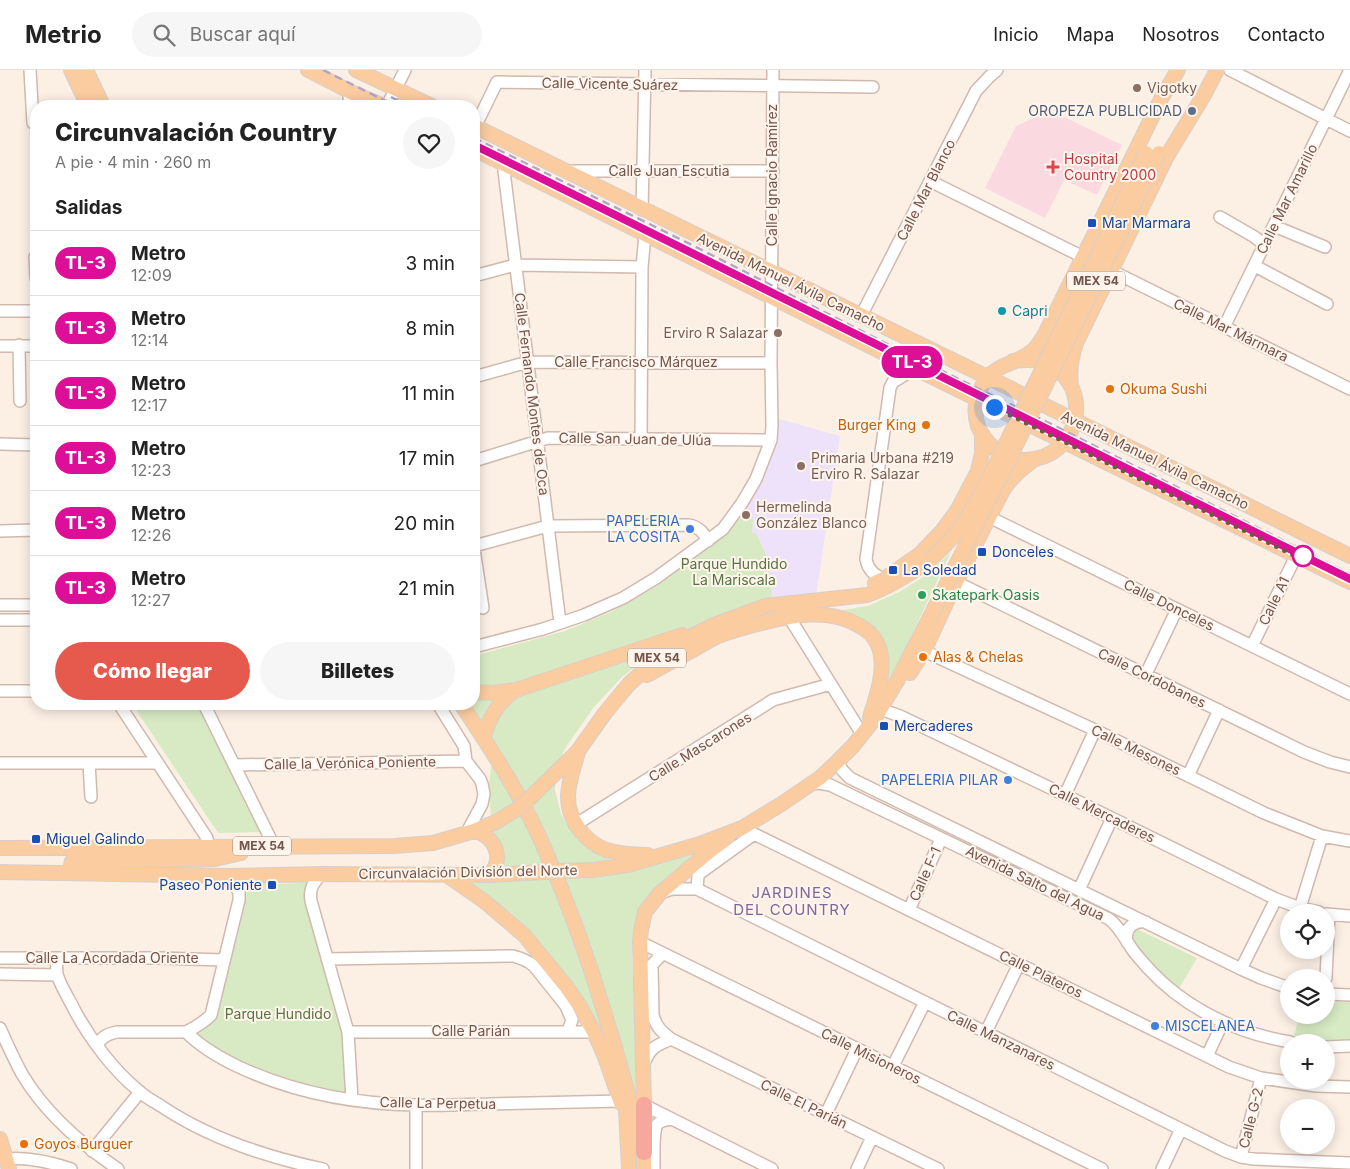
<!DOCTYPE html>
<html lang="es">
<meta charset="utf-8">
<style>
:root{--surface:#fff;--page:#f6f6f6;--text:#222;--muted:#767676;--line:#e0e0e0;--accent:#e55a4c}
body{margin:0;font-family:Inter,sans-serif;background:var(--page);color:var(--text);height:100vh;display:flex;flex-direction:column;font-size:19px;white-space:nowrap}
*{box-sizing:border-box;margin:0}
p{font-size:16px;color:var(--muted)}
.icon{flex:none;width:28px;height:28px;fill:none;stroke:currentColor;stroke-width:2;stroke-linecap:round;stroke-linejoin:round}
.map{position:relative;flex:1;overflow:hidden}
.side{position:absolute;left:30px;top:30px;width:450px;height:610px;display:flex;flex-direction:column;background:var(--surface);border-radius:20px;box-shadow:0 2px 12px #0003}
.side>*{flex:none}
.badge{padding:0 10px;border-radius:16px;font-size:18px;line-height:32px}
.tools{position:absolute;left:1280px;top:834px;display:grid;gap:10px}
.tools a{display:grid;place-items:center;width:55px;height:55px;border-radius:50%;background:var(--surface);box-shadow:0 2px 12px #0003;font-size:25px}
.you{position:absolute;width:25px;height:25px;margin:-12px;border:4px solid #fff;border-radius:50%;background:#1a73e8;box-shadow:0 0 0 8px #1a73e833}
.map>.badge{position:absolute;translate:-50% -50%;box-shadow:0 0 0 2px #fff}
h2{padding:0 25px;font-size:19px;line-height:45px}
.round{display:grid;place-items:center;flex:none;width:52px;height:52px;border-radius:26px;background:var(--page)}
.overview{display:flex;align-items:center;justify-content:space-between;height:85px;padding:0 25px}
h1{font-size:24px;font-weight:800;line-height:38px}
.button{display:flex;gap:10px;margin-top:auto;padding:10px 25px}
.button a{flex:1;height:58px;border-radius:30px;background:var(--accent);color:#fff;font-size:20px;font-weight:800;line-height:58px;text-align:center}
.button a+a{background:var(--page);color:var(--text)}
ul{padding:0;list-style:none}
li{display:flex;align-items:center;gap:15px;height:65px;padding:0 25px;border-top:1px solid var(--line)}
li div{flex:1}
li b{display:block;font-size:19px}
li em{font-style:normal}
li .badge{min-width:55px;font-weight:700;text-align:center}
header{display:flex;align-items:center;gap:30px;box-sizing:border-box;height:70px;padding:0 25px;background:var(--surface);border-bottom:1px solid var(--line)}
header strong{font-size:24px}
nav{display:flex;gap:28px;margin-inline-start:auto;font-size:18px}
.search{width:350px;height:45px;background:var(--page);display:flex;align-items:center;gap:12px;box-sizing:border-box;padding:0 18px;border-radius:28px;color:var(--muted);font-size:19px}
.map>svg:first-child{display:block}
.education{fill:#ede2f9}
.medical{fill:#fad9e1}
.green{fill:#d8eac4}
.lines{fill:none;stroke-linecap:round;stroke-linejoin:round}
.minor-casing{stroke:#d0b9ae;stroke-width:14}
.major-casing{stroke:#d8cfcc;stroke-width:16}
.highway-casing{stroke:#d8cfcc;stroke-width:19}
.minor{stroke:#fff;stroke-width:11}
.major{stroke:#facc9f;stroke-width:14}
.highway{stroke:#f6a89d;stroke-width:16}
.rail{stroke:#b2a4c6;stroke-width:2.5;stroke-dasharray:8 5;stroke-linecap:butt}
.major-bridge-casing{stroke:#d8cfcc;stroke-width:16;stroke-linecap:butt}
.major-bridge{stroke:#facc9f;stroke-width:14}
.line-casing{stroke:#fff;stroke-width:11}
.line{stroke:#dd0e98;stroke-width:8}
.walk{stroke:#75544a;stroke-width:5;stroke-dasharray:0 9}
.education-dot{fill:#8d6e63;stroke:#fff5ec;stroke-width:2}
.service-dot{fill:#5c6f8a;stroke:#fff5ec;stroke-width:2}
.health-dot{fill:#e0444e;stroke:#fff5ec;stroke-width:2}
.transit-dot{fill:#1a4fb4;stroke:#fff5ec;stroke-width:2}
.culture-dot{fill:#0f9aa8;stroke:#fff5ec;stroke-width:2}
.food-dot{fill:#e8710a;stroke:#fff5ec;stroke-width:2}
.shop-dot{fill:#3f7fe0;stroke:#fff5ec;stroke-width:2}
.stop-dot{fill:#fff;stroke:#dd0e98;stroke-width:2.5}
.leisure-dot{fill:#2e9e5b;stroke:#fff5ec;stroke-width:2}
.labels{text-anchor:middle;stroke-width:4;stroke-linejoin:round;paint-order:stroke}
.shield{fill:#fff5ec;stroke:#9e847b;stroke-width:1}
.shield-label{font-size:12px;font-weight:bold;fill:#75544a}
.street-label{font-size:14px;fill:#75544a;stroke:#fff5ec}
.education-label{font-size:14px;fill:#785e54;stroke:#fff5ec;text-anchor:start}
.service-label{font-size:14px;fill:#4e5e75;stroke:#fff5ec;text-anchor:end}
.health-label{font-size:14px;fill:#be3a42;stroke:#fff5ec;text-anchor:start}
.transit-label{font-size:14px;fill:#164399;stroke:#fff5ec;text-anchor:start}
.culture-label{font-size:14px;fill:#0d838f;stroke:#fff5ec;text-anchor:start}
.food-label{font-size:14px;fill:#c56008;stroke:#fff5ec;text-anchor:start}
.shop-label{font-size:14px;fill:#366cbe;stroke:#fff5ec;text-anchor:end}
.park-label{font-size:14px;fill:#577540;stroke:#fff5ec}
.leisure-label{font-size:14px;fill:#27864d;stroke:#fff5ec;text-anchor:start}
.neighbourhood-label{font-size:15px;letter-spacing:1px;fill:#816699;stroke:#fff5ec}
</style>
<header>
<strong>Metrio</strong>
<div class="search"><svg class="icon" aria-label="search" viewBox="0 0 24 24"><circle cx="10" cy="10" r="6"/><path d="M15 15l6 6"/></svg>Buscar aquí</div>
<nav><a>Inicio</a><a>Mapa</a><a>Nosotros</a><a>Contacto</a></nav>
</header>
<div class="map">
<svg width="1350" height="1099" viewBox="0 0 1350 1099">
<rect width="100%" height="100%" fill="#fcf0e5"/>
<!-- education -->
<path class="education" d="M776 348 840 366 816 526 796 524V527L773 530 768 489 756 463H752L753 449 738 448 760 413 773 380Z"/>
<!-- medical -->
<path class="medical" d="M1050 41 1054 42 1122 75 1097 125 1064 110 1045 148 985 118 1016 56Z"/>
<!-- green -->
<path class="green" d="M738 448 753 449 752 463H756L768 489 773 532 655 582 622 607 594 637 568 674 556 696 555 720 561 744 569 758 591 781 609 789 631 796H653L690 785 708 778 636 850 633 866 632 889 640 1026 637 1030 634 1031 575 924 466 814 488 810 494 804 489 713 494 676 465 634H474V586L565 561 611 542 657 516 725 464Z
M951 482 897 596 882 618V571L829 542 868 536 899 522 928 504Z
M132 634H197L263 762 218 763Z
M306 810 307 813 306 824 346 966V1026L275 1007 223 984 199 968V962L209 953 220 935 244 840 245 823 241 814 242 811 276 814 298 813 299 811Z
M1135 858 1197 888 1178 920 1153 898 1129 871V863Z
M1326 932H1350V972L1318 970 1294 967 1299 945H1326Z"/>
<g class="lines">
<defs>
<path id="minor" d="M30 0 33 53
M1230 0 1350 61
M350 36 349 26 351 22
M387 36 405 0
M475 57 497 12 873 17
M505 95 504 101 560 553
M567 101H773
M930 111 1083 187
M642 140 645 0
M1220 147 1253 166 1264 174
M1274 156 1325 177
M35 187 36 208
M1255 196 1327 234
M1112 201 1350 319
M474 206 515 195 642 197
M0 241H36
M861 246 976 21 989 7 997 0
M1224 257 1350 0
M19 275 20 331
M0 276H36
M474 307 528 292 771 293
M641 369 642 197 645 165
M0 374 36 375
M474 391 548 368 771 370
M989 447 1350 624
M0 461 36 460
M474 476 548 456 689 455C699 457 703 462 708 471
M474 479 483 538
M884 509C874 505 868 500 866 489L890 318 893 312 906 304 912 297
M956 512 1304 682 1330 692 1350 697
M0 535H36
M789 547 862 664
M0 550H36
M1252 576 1296 486
M474 577 543 559 584 545 623 528 656 508 723 459 742 433 756 409 771 370 772 356 771 293 773 0
M924 581 1095 660 1264 743 1322 766 1350 771
M1146 604 1177 539
M0 621H36
M119 634 207 768 208 777
M204 634 274 776
M438 634 464 676 466 691 480 709 482 714 484 724 482 734 466 764
M886 641 900 646 1065 725 1276 829 1300 838 1319 842
M838 691 842 700 850 708 1241 899 1261 908 1289 918
M0 693H157
M89 693 91 727
M234 695 466 691
M1188 706 1219 640
M810 715 818 713 830 715 1109 849C1119 856 1125 869 1132 879 1136 885 1142 891 1147 897 1184 938 1236 963 1290 972
M1065 725 1095 660
M575 755 773 630 831 614
M742 758 1229 997 1261 1008 1316 1016 1350 1017
M321 804C313 814 309 818 311 831L348 962 352 1030
M697 819 698 806 700 803 754 764
M1079 820 1112 748
M660 823 672 819H697L1225 1081 1241 1087 1254 1089 1350 1093
M1300 838 1322 766
M909 840 941 769
M1326 844 1350 846
M640 872 1102 1099
M1127 872C1124 859 1133 850 1146 852
M662 884 652 895 653 945C656 957 662 962 671 969L938 1099
M0 888H159L224 890
M57 888C57 893 56 898 57 903 58 912 71 932 75 941 90 969 114 1001 139 1021 145 1027 153 1031 161 1036 210 1069 266 1087 323 1099
M327 889 513 886C521 888 527 890 534 896L566 936 572 950 568 961
M1241 899 1276 829
M0 904 57 905
M1326 908 1329 845
M1326 924 1350 925
M0 958C7 974 14 989 22 1004 45 1043 81 1074 118 1099
M186 962C196 957 203 953 211 945L239 830V822L229 806
M348 962H594
M986 962 1019 894
M97 975C102 967 107 964 117 962H186C201 977 220 988 239 997 295 1023 355 1034 416 1035 440 1036 464 1034 488 1034 532 1033 576 1032 621 1031
M1326 977 1350 976
M1207 986 1223 952
M644 993C651 977 655 976 671 969
M893 996 925 932
M416 1035V1099
M644 1035 772 1099
M826 1044 857 979
M92 1081 140 1022
M1241 1087 1261 1008
M7 1089C28 1087 50 1092 71 1099
M654 1099C654 1089 653 1062 657 1055 660 1050 667 1050 672 1049
M857 1099 872 1067
M1162 1099 1181 1059"/>
<path id="major" d="M71 0 88 36
M86 0 103 36
M308 0 351 22 384 36
M356 0 432 36
M474 56 987 307 1350 486
M474 79 912 297 1350 512
M1013 291C1022 290 1031 289 1040 291 1095 307 1085 388 1025 390 1008 390 993 380 984 367 973 353 973 331 982 316 994 293 1013 296 1031 282 1037 278 1041 270 1045 264L1161 29 1178 0
M1071 315C1069 300 1071 288 1076 273L1167 86 1204 25 1217 0
M875 513 884 509 920 484 942 461 957 441 978 401 982 383V365
M910 603 924 581 956 512 1003 420C1012 407 1022 398 1035 389
M647 605C662 597 676 589 691 581 698 577 706 572 714 568 729 561 746 557 762 553 793 545 828 538 858 555 866 559 873 564 877 573 888 595 877 625 870 647
M474 622 492 623 516 620 682 565
M461 634C491 679 521 725 543 775 569 834 591 896 609 958 622 999 632 1041 644 1082V1099
M484 667C489 647 498 633 515 620
M578 682C574 697 568 712 568 727 568 750 585 772 606 780 619 784 635 785 648 785
M529 729 578 681 605 643 629 614 658 588 676 574 714 555 765 536 867 525C890 517 910 504 930 490
M474 761C494 765 506 789 489 805
M0 778 394 776 433 773 474 761 496 752 517 739
M85 801 75 800C71 797 70 794 73 789L76 788 101 791 215 789 241 783
M559 801 593 800 628 795 700 774 742 758 783 733 821 707 838 691 853 676 875 648 897 611 930 547
M0 802 229 806 321 804 489 805 545 802
M445 804 484 831 524 865 566 916 579 935 594 962 605 987 621 1033
M644 1035 640 872 641 860 645 842 660 823 712 779 727 768
M626 1040 629 1099
M0 1069 9 1099"/>
<path id="highway" d="M644 1035V1082"/>
</defs>
<!-- minor casing -->
<use href="#minor" class="minor-casing"/>
<!-- major casing -->
<use href="#major" class="major-casing"/>
<!-- highway casing -->
<use href="#highway" class="highway-casing"/>
<!-- minor -->
<use href="#minor" class="minor"/>
<!-- major -->
<use href="#major" class="major"/>
<!-- highway -->
<use href="#highway" class="highway"/>
<!-- rail -->
<path class="rail" d="M323 0 396 36
M391 27 409 36
M474 68 692 175 899 280 1045 351 1350 504"/>
<defs>
<path id="major-bridge" d="M930 490C941 480 951 470 960 458 972 442 981 424 990 406L1097 187 1146 83
M930 547 1034 339 1159 83
M517 739 529 729
M545 802 559 801"/>
</defs>
<!-- major-bridge casing -->
<use href="#major-bridge" class="major-bridge-casing"/>
<!-- major-bridge -->
<use href="#major-bridge" class="major-bridge"/>
</g>
<g class="lines">
<defs>
<path id="line" d="M474 75 1350 509"/>
</defs>
<!-- line casing -->
<use href="#line" class="line-casing"/>
<!-- line -->
<use href="#line" class="line"/>
<!-- walk -->
<path class="walk" d="M994 337 1306 491 1303 486"/>
</g>
<!-- markers -->
<g class="education-dot">
<circle cx="1137" cy="18" r="5"/>
<circle cx="778" cy="263" r="5"/>
<circle cx="801" cy="396" r="5"/>
<circle cx="746" cy="445" r="5"/>
</g>
<circle class="service-dot" cx="1192" cy="41" r="5"/>
<path class="health-dot" d="M1050.5 89.5h5v5h5v5h-5v5h-5v-5h-5v-5h5z"/>
<g class="transit-dot">
<rect x="1087" y="148" width="10" height="10" rx="2.5"/>
<rect x="977" y="477" width="10" height="10" rx="2.5"/>
<rect x="888" y="495" width="10" height="10" rx="2.5"/>
<rect x="879" y="651" width="10" height="10" rx="2.5"/>
<rect x="31" y="764" width="10" height="10" rx="2.5"/>
<rect x="267" y="810" width="10" height="10" rx="2.5"/>
</g>
<circle class="culture-dot" cx="1002" cy="241" r="5"/>
<g class="food-dot">
<circle cx="1110" cy="319" r="5"/>
<circle cx="926" cy="355" r="5"/>
<circle cx="923" cy="587" r="5"/>
<circle cx="24" cy="1074" r="5"/>
</g>
<g class="shop-dot">
<circle cx="690" cy="459" r="5"/>
<circle cx="1008" cy="710" r="5"/>
<circle cx="1155" cy="956" r="5"/>
</g>
<circle class="stop-dot" cx="1303" cy="486" r="10"/>
<circle class="leisure-dot" cx="922" cy="525" r="5"/>
<g class="labels">
<!-- shield labels -->
<g class="shield">
<rect x="1067" y="201.5" width="58" height="19" rx="4"/>
<rect x="628" y="578.5" width="58" height="19" rx="4"/>
<rect x="233" y="766.5" width="58" height="19" rx="4"/>
</g>
<g class="shield-label">
<text x="1096" y="215">MEX 54</text>
<text x="657" y="592">MEX 54</text>
<text x="262" y="780">MEX 54</text>
</g>
<!-- street labels -->
<g class="street-label">
<text transform="translate(610 14) rotate(1)" y="5">Calle Vicente Suárez</text>
<text x="669" y="106">Calle Juan Escutia</text>
<text transform="translate(772 105) rotate(-90)" y="5">Calle Ignacio Ramírez</text>
<text transform="translate(926 120) rotate(-63)" y="5">Calle Mar Blanco</text>
<text transform="translate(1287 129) rotate(-64)" y="5">Calle Mar Amarillo</text>
<text transform="translate(791 212) rotate(26)" y="5">Avenida Manuel Ávila Camacho</text>
<text transform="translate(1231 260) rotate(26)" y="5">Calle Mar Mármara</text>
<text x="636" y="297">Calle Francisco Márquez</text>
<text transform="translate(532 324) rotate(83)" y="5">Calle Fernando Montes de Oca</text>
<text transform="translate(635 369) rotate(1)" y="5">Calle San Juan de Ulúa</text>
<text transform="translate(1155 390) rotate(26)" y="5">Avenida Manuel Ávila Camacho</text>
<text transform="translate(1274 531) rotate(-64)" y="5">Calle A1</text>
<text transform="translate(1169 535) rotate(26)" y="5">Calle Donceles</text>
<text transform="translate(1152 608) rotate(26)" y="5">Calle Cordobanes</text>
<text transform="translate(700 677) rotate(-32)" y="5">Calle Mascarones</text>
<text transform="translate(1136 680) rotate(26)" y="5">Calle Mesones</text>
<text transform="translate(350 693) rotate(-1)" y="5">Calle la Verónica Poniente</text>
<text transform="translate(1102 743) rotate(26)" y="5">Calle Mercaderes</text>
<text transform="translate(468 802) rotate(-1)" y="5">Circunvalación División del Norte</text>
<text transform="translate(925 804) rotate(-66)" y="5">Calle F-1</text>
<text transform="translate(1035 813) rotate(26)" y="5">Avenida Salto del Agua</text>
<text x="112" y="893">Calle La Acordada Oriente</text>
<text transform="translate(1041 904) rotate(26)" y="5">Calle Plateros</text>
<text x="471" y="966">Calle Parián</text>
<text transform="translate(1001 970) rotate(26)" y="5">Calle Manzanares</text>
<text transform="translate(871 986) rotate(26)" y="5">Calle Misioneros</text>
<text transform="translate(438 1033) rotate(1)" y="5">Calle La Perpetua</text>
<text transform="translate(804 1034) rotate(26)" y="5">Calle El Parián</text>
<text transform="translate(1251 1048) rotate(-76)" y="5">Calle G-2</text>
</g>
<!-- education labels -->
<g class="education-label">
<text x="1147" y="23">Vigotky</text>
<text x="768" y="268" text-anchor="end">Erviro R Salazar</text>
<text x="811" y="393">Primaria Urbana #219<tspan x="811" dy="16">Erviro R. Salazar</tspan></text>
<text x="756" y="442">Hermelinda<tspan x="756" dy="16">González Blanco</tspan></text>
</g>
<!-- service labels -->
<g class="service-label">
<text x="1182" y="46">OROPEZA PUBLICIDAD</text>
</g>
<!-- health labels -->
<g class="health-label">
<text x="1064" y="94">Hospital<tspan x="1064" dy="16">Country 2000</tspan></text>
</g>
<!-- transit labels -->
<g class="transit-label">
<text x="1102" y="158">Mar Marmara</text>
<text x="992" y="487">Donceles</text>
<text x="903" y="505">La Soledad</text>
<text x="894" y="661">Mercaderes</text>
<text x="46" y="774">Miguel Galindo</text>
<text x="262" y="820" text-anchor="end">Paseo Poniente</text>
</g>
<!-- culture labels -->
<g class="culture-label">
<text x="1012" y="246">Capri</text>
</g>
<!-- food labels -->
<g class="food-label">
<text x="1120" y="324">Okuma Sushi</text>
<text x="916" y="360" text-anchor="end">Burger King</text>
<text x="933" y="592">Alas &amp; Chelas</text>
<text x="34" y="1079">Goyos Burguer</text>
</g>
<!-- shop labels -->
<g class="shop-label">
<text x="680" y="456">PAPELERIA<tspan x="680" dy="16">LA COSITA</tspan></text>
<text x="998" y="715">PAPELERIA PILAR</text>
<text x="1165" y="961" text-anchor="start">MISCELANEA</text>
</g>
<!-- park labels -->
<g class="park-label">
<text x="734" y="499">Parque Hundido<tspan x="734" dy="16">La Mariscala</tspan></text>
<text x="278" y="949">Parque Hundido</text>
</g>
<!-- leisure labels -->
<g class="leisure-label">
<text x="932" y="530">Skatepark Oasis</text>
</g>
<!-- neighbourhood labels -->
<g class="neighbourhood-label">
<text x="792" y="828">JARDINES<tspan x="792" dy="17">DEL COUNTRY</tspan></text>
</g>
</g>
</svg>
<div class="tools">
<a><svg class="icon" aria-label="locate" viewBox="0 0 24 24"><circle cx="12" cy="12" r="6"/><path d="M12 2v4M12 18v4M2 12h4M18 12h4"/></svg></a>
<a><svg class="icon" aria-label="layers" viewBox="0 0 24 24"><path d="M12 4l9 5-9 5-9-5zM3 14l9 5 9-5"/></svg></a>
<a>+</a>
<a>−</a>
</div>
<div class="you" style="left:994px;top:337px"></div>
<b class="badge" style="left:912px;top:292px;background:#dd0e98;color:#fff">TL-3</b>
<section class="side">
<div class="overview"><div><h1>Circunvalación Country</h1><p>A pie · 4 min · 260 m</p></div><a class="round"><svg class="icon" aria-label="heart" viewBox="0 0 24 24"><path d="M12 20l-8-8c-3-5 5-10 8-4 3-6 11-1 8 4z"/></svg></a></div>
<h2>Salidas</h2>
<ul>
<li><span class="badge" style="background:#dd0e98;color:#fff">TL-3</span><div><b>Metro</b><p>12:09</p></div><em>3 min</em></li>
<li><span class="badge" style="background:#dd0e98;color:#fff">TL-3</span><div><b>Metro</b><p>12:14</p></div><em>8 min</em></li>
<li><span class="badge" style="background:#dd0e98;color:#fff">TL-3</span><div><b>Metro</b><p>12:17</p></div><em>11 min</em></li>
<li><span class="badge" style="background:#dd0e98;color:#fff">TL-3</span><div><b>Metro</b><p>12:23</p></div><em>17 min</em></li>
<li><span class="badge" style="background:#dd0e98;color:#fff">TL-3</span><div><b>Metro</b><p>12:26</p></div><em>20 min</em></li>
<li><span class="badge" style="background:#dd0e98;color:#fff">TL-3</span><div><b>Metro</b><p>12:27</p></div><em>21 min</em></li>
</ul>
<div class="button"><a>Cómo llegar</a><a>Billetes</a></div>
</section>
</div>
